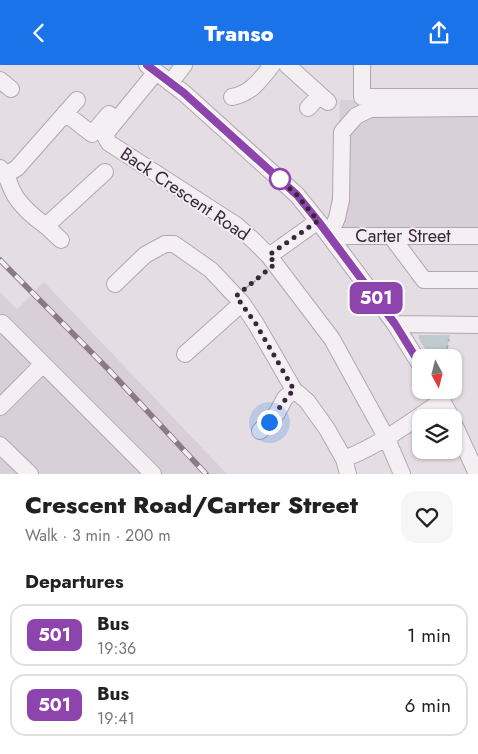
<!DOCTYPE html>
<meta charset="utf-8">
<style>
:root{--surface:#fff;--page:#f6f6f6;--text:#222;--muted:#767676;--line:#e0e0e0;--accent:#1a73e8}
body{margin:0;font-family:Jost,sans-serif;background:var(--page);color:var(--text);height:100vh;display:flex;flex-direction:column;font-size:19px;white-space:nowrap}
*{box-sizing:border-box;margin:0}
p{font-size:16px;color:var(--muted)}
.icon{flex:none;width:28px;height:28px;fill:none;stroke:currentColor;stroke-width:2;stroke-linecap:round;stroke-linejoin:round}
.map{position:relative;height:409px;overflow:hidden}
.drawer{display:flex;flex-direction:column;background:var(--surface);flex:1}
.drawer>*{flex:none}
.badge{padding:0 10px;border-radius:8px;font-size:18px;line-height:32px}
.needle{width:32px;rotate:173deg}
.controls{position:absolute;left:412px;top:284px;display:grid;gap:10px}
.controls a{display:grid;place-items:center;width:50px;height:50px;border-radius:10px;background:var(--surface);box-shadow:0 1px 4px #0004;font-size:25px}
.you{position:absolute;width:25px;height:25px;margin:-12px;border:4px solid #fff;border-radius:50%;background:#1a73e8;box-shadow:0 0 0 8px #1a73e833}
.map>.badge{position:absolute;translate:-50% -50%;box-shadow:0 0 0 2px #fff}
h2{padding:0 25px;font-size:19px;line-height:45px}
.round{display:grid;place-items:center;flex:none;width:52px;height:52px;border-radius:15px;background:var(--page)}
.head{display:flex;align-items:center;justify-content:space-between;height:85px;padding:0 25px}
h1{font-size:24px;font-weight:800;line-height:38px}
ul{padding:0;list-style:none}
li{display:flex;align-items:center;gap:15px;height:62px;margin:0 10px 8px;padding:0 15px;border:2px solid var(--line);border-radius:15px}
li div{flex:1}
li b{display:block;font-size:19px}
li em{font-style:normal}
li .badge{min-width:55px;font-weight:700;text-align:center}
header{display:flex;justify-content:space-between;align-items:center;height:65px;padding:0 25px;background:var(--accent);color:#fff;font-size:22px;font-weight:800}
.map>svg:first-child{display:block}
.built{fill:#d9cfd9}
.green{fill:#bfcbce}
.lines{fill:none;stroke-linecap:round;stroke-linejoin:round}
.minor-casing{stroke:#b1a7b0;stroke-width:18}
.path{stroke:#b4abb3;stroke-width:2;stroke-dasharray:4 4;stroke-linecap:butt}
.minor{stroke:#f4eff3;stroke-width:16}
.rail-casing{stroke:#8c788b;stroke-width:5.5}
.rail{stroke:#f3ecf3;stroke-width:4;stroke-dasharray:11;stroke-linecap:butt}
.line-casing{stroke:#fff;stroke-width:11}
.line{stroke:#8e44ad;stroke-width:8}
.walk{stroke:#392838;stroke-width:5;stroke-dasharray:0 9}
.stop-dot{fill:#fff;stroke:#8e44ad;stroke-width:2.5}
.labels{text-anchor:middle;stroke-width:4;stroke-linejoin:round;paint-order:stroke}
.street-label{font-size:18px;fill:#392838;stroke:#f3ecf3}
</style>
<header><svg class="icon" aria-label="back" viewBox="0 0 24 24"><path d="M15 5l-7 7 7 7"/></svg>Transo<svg class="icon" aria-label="share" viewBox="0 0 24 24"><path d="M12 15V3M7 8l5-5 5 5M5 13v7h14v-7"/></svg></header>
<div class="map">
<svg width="478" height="409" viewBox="0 0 478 409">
<rect width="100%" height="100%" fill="#e5dde4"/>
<!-- built -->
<path class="built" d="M340 35 478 38V165L339 163 327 149H330L331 135 336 123Z
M44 217 227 409H0V227L17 244Z"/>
<!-- green -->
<path class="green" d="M419 270H450L445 292H430L419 274Z"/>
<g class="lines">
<defs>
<path id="minor" d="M147 0 184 28 297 130 318 156 395 259 421 301
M287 0 328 37
M362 0V32H478
M156 7 106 68 105 71 109 78 236 160 253 175 269 191 332 274 387 374 402 409
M0 15 11 24
M170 18 184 0
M232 32C251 29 261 14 272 0
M308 43 320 30
M478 43 370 44 356 51 342 67 341 135 337 153 329 171H478
M65 48 92 69 109 49
M0 103C8 110 8 117 13 127 20 141 34 152 46 161L105 107
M7 109 17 103 77 35
M46 161 61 175
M391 171 424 215H478
M269 191 318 156
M115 219 145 190 165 179H174L211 205 242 238 256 259 294 325 307 336 327 364 344 394 348 409
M395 259 478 260
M0 260 2 258 153 409
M185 289 242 238
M436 325 451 352
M0 342 43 299
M454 359 477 409
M260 366 277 348 285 333 294 325
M0 380 30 409
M344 394C380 380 411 357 443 335"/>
</defs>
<!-- minor casing -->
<use href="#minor" class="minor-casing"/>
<!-- path -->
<path class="path" d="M246 223 264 209
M445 292 449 274"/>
<!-- minor -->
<use href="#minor" class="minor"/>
<defs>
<path id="rail" d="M0 195 108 304 206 409"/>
</defs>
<!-- rail casing -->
<use href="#rail" class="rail-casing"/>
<!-- rail -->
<use href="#rail" class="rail"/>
</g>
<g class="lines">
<defs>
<path id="line" d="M147 0 184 28 297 130 318 156 395 259 421 301"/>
</defs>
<!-- line casing -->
<use href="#line" class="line-casing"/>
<!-- line -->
<use href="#line" class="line"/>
<!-- walk -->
<path class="walk" d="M269 357C278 346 284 334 294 325L256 259 236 231 275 199 269 190 318 156 297 130 275 110 280 114"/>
</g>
<!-- markers -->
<circle class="stop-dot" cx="280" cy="114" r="10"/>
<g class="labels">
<!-- street labels -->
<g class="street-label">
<text transform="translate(185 129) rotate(34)" y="6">Back Crescent Road</text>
<text x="403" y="177">Carter Street</text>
</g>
</g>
</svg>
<div class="controls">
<a><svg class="needle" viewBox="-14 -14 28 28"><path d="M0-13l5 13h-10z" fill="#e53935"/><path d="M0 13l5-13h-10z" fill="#767676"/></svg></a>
<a><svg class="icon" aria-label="layers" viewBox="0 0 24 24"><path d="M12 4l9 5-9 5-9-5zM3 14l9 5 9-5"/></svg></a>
</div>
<div class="you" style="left:269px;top:357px"></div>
<b class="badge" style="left:376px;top:233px;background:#8e44ad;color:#fff">501</b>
</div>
<section class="drawer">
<div class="head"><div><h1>Crescent Road/Carter Street</h1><p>Walk · 3 min · 200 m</p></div><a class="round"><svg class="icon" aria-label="heart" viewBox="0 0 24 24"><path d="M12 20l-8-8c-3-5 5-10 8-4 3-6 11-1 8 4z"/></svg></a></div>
<h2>Departures</h2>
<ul>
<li><span class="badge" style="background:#8e44ad;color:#fff">501</span><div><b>Bus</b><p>19:36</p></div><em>1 min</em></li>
<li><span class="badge" style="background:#8e44ad;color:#fff">501</span><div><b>Bus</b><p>19:41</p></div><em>6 min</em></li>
</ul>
</section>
